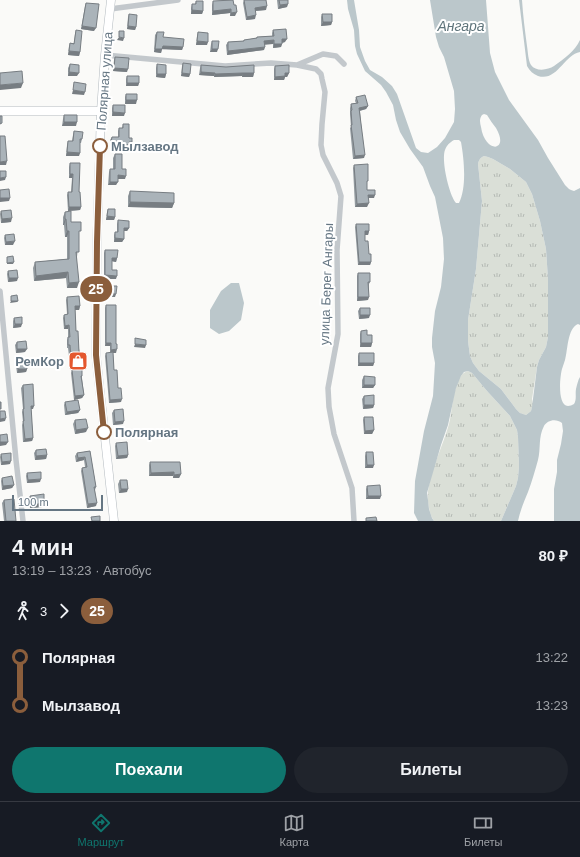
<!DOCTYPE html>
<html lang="ru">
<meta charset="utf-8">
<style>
:root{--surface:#171b24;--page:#20242c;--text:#f1f3f6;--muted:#9ea1a6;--line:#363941;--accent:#0f766e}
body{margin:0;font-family:Helvetica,sans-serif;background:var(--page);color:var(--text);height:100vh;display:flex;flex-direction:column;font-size:15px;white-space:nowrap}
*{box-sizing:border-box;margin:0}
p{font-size:13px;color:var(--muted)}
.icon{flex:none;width:22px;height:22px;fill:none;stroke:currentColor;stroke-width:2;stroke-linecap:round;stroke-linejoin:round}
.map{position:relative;height:521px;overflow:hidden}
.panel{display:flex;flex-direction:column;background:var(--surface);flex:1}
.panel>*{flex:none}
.badge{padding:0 8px;border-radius:13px;font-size:14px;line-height:26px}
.scale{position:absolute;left:12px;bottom:10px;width:91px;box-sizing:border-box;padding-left:4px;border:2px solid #657683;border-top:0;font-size:11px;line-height:14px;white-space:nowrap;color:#657683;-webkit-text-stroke:3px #fff;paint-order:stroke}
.map>.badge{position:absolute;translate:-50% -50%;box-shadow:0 0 0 2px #fff}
.legs{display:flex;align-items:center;gap:6px;height:44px;padding:0 12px;font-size:13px}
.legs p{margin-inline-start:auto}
.head{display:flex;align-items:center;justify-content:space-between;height:68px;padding:0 12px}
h1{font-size:22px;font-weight:700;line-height:30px}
.cta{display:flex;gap:8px;margin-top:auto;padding:8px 12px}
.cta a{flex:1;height:46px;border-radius:24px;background:var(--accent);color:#fff;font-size:16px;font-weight:700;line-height:46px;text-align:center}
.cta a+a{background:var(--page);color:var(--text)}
ul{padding:0 12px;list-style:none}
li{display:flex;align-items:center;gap:14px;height:48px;font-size:15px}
li i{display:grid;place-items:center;width:6px;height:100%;margin:0 5px;background:currentColor}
li i::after{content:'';width:10px;height:10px;margin:-5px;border:3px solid;border-radius:50%;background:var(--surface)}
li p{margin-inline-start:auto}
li:first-child i{background:linear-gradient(#0000 50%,currentColor 0)}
li:last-child i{background:linear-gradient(currentColor 50%,#0000 0)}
.dock{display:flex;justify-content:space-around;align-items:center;height:56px;border-top:1px solid var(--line);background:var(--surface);font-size:11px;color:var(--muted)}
.dock a{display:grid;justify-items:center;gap:2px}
.dock .current{color:var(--accent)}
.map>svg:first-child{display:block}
.grass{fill:url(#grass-tufts)}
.water{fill:#bbc7cb;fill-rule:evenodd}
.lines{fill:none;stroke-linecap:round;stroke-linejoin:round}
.secondary-casing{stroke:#b3babf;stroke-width:9}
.minor{stroke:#c3c8cc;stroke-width:5.5}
.secondary{stroke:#fff;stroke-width:8}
.wall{fill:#929a9f}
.shaded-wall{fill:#777d82}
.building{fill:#aab3b9;stroke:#777d82}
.line-1-casing{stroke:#fff;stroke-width:9}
.line-1{stroke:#8b5e3c;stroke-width:6}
.stop-1-dot{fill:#fff;stroke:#8b5e3c;stroke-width:2}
.labels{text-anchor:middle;stroke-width:4;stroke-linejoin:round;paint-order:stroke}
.street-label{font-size:13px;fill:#657683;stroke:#fff}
.stop-label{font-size:13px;font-weight:bold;fill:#657683;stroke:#fff;text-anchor:start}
.poi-label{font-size:13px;font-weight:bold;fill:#657683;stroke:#fff;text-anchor:end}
.water-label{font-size:14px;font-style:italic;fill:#60757c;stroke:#fff}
</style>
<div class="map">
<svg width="580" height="521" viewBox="0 0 580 521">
<defs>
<pattern id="grass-tufts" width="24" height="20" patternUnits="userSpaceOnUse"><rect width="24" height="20" fill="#dadfd7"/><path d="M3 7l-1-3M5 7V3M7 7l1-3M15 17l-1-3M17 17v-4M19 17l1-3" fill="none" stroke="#b4b9b4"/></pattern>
</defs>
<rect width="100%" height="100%" fill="#fafaf8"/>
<!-- grass -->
<path class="grass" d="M484 156 488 157 493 159 510 169 526 182 532 194 540 221 546 249 548 279V337L546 347 539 360 537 367 532 399 533 404 531 411 526 415 520 413 516 409 501 389 479 371 473 363 470 356 468 341V320L476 269 482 201 478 164C479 160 480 158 484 156Z
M468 371 472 373 487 391 510 416 517 430 518 437 519 466 518 478 516 486 501 521H434C429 514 427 500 428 491 431 468 443 446 449 424 453 408 452 390 461 376 463 373 465 372 468 371Z"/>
<!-- water -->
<path class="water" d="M347 0H354L359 30 360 47 365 61 370 70 382 77 392 86 397 94 416 148 421 152 428 153 437 147 445 138 454 122 455 109 454 91 444 57 439 47 436 37 430 0H486L490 53 495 72 509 100 538 140 548 158 565 185 569 189 571 190 574 191 580 188V325L578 324C567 329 568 350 565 360 564 363 563 366 562 369 560 376 557 405 568 406 570 406 572 405 574 404 577 399 575 394 576 389 577 385 578 380 580 377V521H554V489L557 472V460L561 444 563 431 562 423C556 418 547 420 544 426 538 437 541 449 538 460 535 471 532 481 528 492 524 502 520 511 518 521H501L516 486 518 478 519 466 518 437 517 430 510 416 487 391 472 373 468 371 464 372 461 376 456 388 448 425 441 445 429 486 427 493 428 500 429 509 432 518 434 521H418L414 513 415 481 424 431 433 396 435 363 432 347V338L435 311 441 287 444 259 443 238 435 197 430 186 423 167 410 149 400 132 396 120 393 105 386 92 381 85 365 71 357 54 355 46 354 30 348 9ZM484 114 487 115C490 120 493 124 496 128 510 152 485 154 481 127 480 123 479 119 482 115ZM454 140H459L461 142C464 159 467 187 459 203H456C449 195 441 160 445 150 447 145 449 143 454 140ZM484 156 488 157 493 159 510 169 526 182 532 194 540 221 546 249 548 279V337L546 347 539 360 537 367 532 407 531 411 526 415 520 413 516 409 501 389 479 371 473 363 470 356 468 341V320L476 269 482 201 478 164C479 160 480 158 484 156Z
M519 0H522C523 16 525 31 527 46 528 52 528 60 531 65 536 72 548 70 554 66 564 59 575 51 580 40V52C564 55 557 82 538 76 533 74 530 71 527 66Z
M231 283H239L244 303 241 320 229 331 219 334 210 328V310L221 291Z"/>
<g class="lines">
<defs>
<path id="secondary" d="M111 0 105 55 101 111 97 242 96 355 114 521
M0 111H101"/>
</defs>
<!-- secondary casing -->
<use href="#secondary" class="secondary-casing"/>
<!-- minor -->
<path class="minor" d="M110 9 178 0
M105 55 225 66 271 63 297 65 323 54 336 56 344 64
M297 65 316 69 321 74 322 79 325 92 322 124 321 145 323 155 337 183 341 196 337 250 338 334 328 388 329 407 334 434 352 488 354 521
M0 291 16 460 23 521"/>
<!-- secondary -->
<use href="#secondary" class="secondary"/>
</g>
<!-- wall -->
<path class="wall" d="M233 0 235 16H230V13L212 15V5L213 1Z
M244 0H266V10L255 11V19L246 20 243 3Z
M277 0H288L287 7 278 9Z
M196 1 203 11 202 14H191V8L192 4H195Z
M86 3 94 31 81 29 85 6Z
M129 14 136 27 135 30 127 29 128 17Z
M322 14 332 22 331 25 321 26V17Z
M76 30 80 52 79 56 68 55 69 46 70 43H74L75 34Z
M273 30 285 42 282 43 281 47 273 48V44H265L264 50 227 55 226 45 228 42 243 41 244 40 256 38 257 37 272 36V33Z
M157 32 163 37 183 47 182 50 162 49 161 53 154 52 155 35Z
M198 32 207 45H196L197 36Z
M212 41 217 52H210L211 44Z
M115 57 127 72 113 71 114 60Z
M183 63 190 74 189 77 181 76 182 66Z
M70 64 77 76H68V68Z
M157 64 166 74 165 78 156 77V68Z
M201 65 254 73 253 77H242V76L214 77V76L199 75 200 68Z
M275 66 289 73 287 77H285L284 80H274V69Z
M127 76 139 83 138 86H126V79Z
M126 94 136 104H125V97Z
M356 97 368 106 366 109 360 111 364 158 353 159 350 128 351 127 350 114V108L351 104 356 103 355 101Z
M113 105 124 116H112V108Z
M64 115 76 126H62L63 119Z
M123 124 129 138 132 142 131 146H129L128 148H120V145H110V140L112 137H118V131L119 128H122Z
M74 131 82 139 81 143H80L79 156H66L67 145 68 141H72L73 135Z
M115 154 122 169 125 179H118L116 185H108L109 172 110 169H113V158Z
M70 163 79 192 81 207 80 210 68 211 67 195 68 192H71L72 178H69V167Z
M354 165 367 184V190L374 198H368L367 207H355L353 168Z
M130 191 174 203 172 208 128 207V196Z
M108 209 115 217 114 220H106L107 212Z
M1 211 11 222 1 223 0 214Z
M65 212 79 236 77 257V288H67L66 278 34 281 33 268 35 262 67 259V237H65L64 225H63V217Z
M118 220 129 228 127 231H124V239L122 242H114V235L115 232H117V224Z
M356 224 369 231 368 235H365V241L371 262 370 265H358L355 227Z
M5 235 13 245H5L4 238Z
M105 250 117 258 116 262 112 261V270L116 279H104V253Z
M8 271 17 281 8 282 7 274Z
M358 273 370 282 369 284 368 300 357 301V276Z
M105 286 115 297H104V289Z
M67 297 80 306 79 310H75L76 331 81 360 80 364H70L68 348H67V340L68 337V329H64L63 318 64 315 67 314 66 300Z
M106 305 116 353H113L114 370 121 402 109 403 105 356 106 353H110V346H105V308Z
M360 308 369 318 359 319 358 311Z
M14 318 21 327 13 328V321Z
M361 331 372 343 371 347H360V334Z
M17 342 25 352 16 353 15 345Z
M359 353 374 363 373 366H358V356Z
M18 362 27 369 26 372 17 373 16 366Z
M72 370 82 376V378L84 395 82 398 74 400 71 373Z
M364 376 375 385 373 388H362V380Z
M23 385 33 409H31L33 438 32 441 23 442 22 425 23 422 22 412 23 409 21 388Z
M364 396 374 405 373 408 363 409 362 399Z
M65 402 80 410 78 413 65 415 64 405Z
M114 410 123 424 113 425 112 413Z
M364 417 374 430 372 434H364L363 420Z
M75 420 86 432 75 434 73 424Z
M116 443 128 455 127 458 116 459 115 446Z
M36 450 47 455 46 459 35 460 34 453Z
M90 451 96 487 95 490 96 506 87 508 81 471 82 468 85 467 84 460 76 462 75 456 77 453Z
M366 452 373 468H365V456Z
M1 454 10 464 1 465 0 457Z
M150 462 181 474 179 478H173V476H149V465Z
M27 473 40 482 27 483 26 476Z
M2 478 14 485 12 488 2 490 1 481Z
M120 480 127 492 119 493 118 484Z
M367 486 380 499H366V489Z
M30 496 43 507 30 508 29 499Z
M4 500 16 521H4L2 503Z"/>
<!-- shaded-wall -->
<path class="shaded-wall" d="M288 4 287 7 278 9 280 5Z
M267 6 266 10 254 11 255 8Z
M231 9 230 13 212 15 213 11Z
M192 10 203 11 202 14H191Z
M237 12 235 16H230L231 13Z
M256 15 255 19 246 20 247 17Z
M323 22H332L331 25 321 26Z
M82 26 96 28 94 31 81 29Z
M128 26 136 27 135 30 127 29Z
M119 37 124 38 123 41 117 40Z
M282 39H287L285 42 281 43Z
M274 40 273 44 263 45 264 41Z
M197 41 208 42 207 45H196Z
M274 44H282L281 47 273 48Z
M163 46 183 47 182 50 161 49Z
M265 47 264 50 227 55 228 51Z
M155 49H162L161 53 154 52Z
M212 49H218L217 52H210Z
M69 51 80 52 79 56 68 55Z
M114 68 128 69 127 72 113 71Z
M69 72 79 73 77 76H68Z
M201 72 215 73 214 76 199 75Z
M182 73 190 74 189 77 181 76Z
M243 73 242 76 214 77 215 74Z
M243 73H254L253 77H242Z
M285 73H289L287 77H285L284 80H274L275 77Z
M157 74H166L165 78 156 77Z
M23 83 21 88 0 90V85Z
M127 83H139L138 86H126Z
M73 90 85 92 84 95 72 94Z
M126 100H137L136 104H125Z
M368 106 366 109 358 111 359 108Z
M113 112 125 113 124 116H112Z
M64 122H77L76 126H62Z
M111 142H121L120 145H110Z
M129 142H132L131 146H129L128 148H120L121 144Z
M67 152 80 153 79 156H66Z
M365 155 364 158 353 159 355 156Z
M7 161 6 165H0V162Z
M70 174H73L72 178H69Z
M118 175 126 176 125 179H117Z
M6 177 5 180 0 181V178Z
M110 182H118L116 185H108Z
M368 195H375L374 198H367Z
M0 198H10L9 201 0 202Z
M130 202 174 203 172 208 128 207Z
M369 203 367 207H355L357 204Z
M69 207H81L80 210 68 211Z
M107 216 115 217 114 220H106Z
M12 218 11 222 1 223 2 219Z
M65 219H66L64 225H63Z
M124 228H129L127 231H123Z
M67 231H69L67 237H65Z
M365 231H369L368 235H363Z
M115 238 124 239 122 242H114Z
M15 241 13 245H5L6 242Z
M112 258H117L116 262 111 261Z
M14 262 13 264H7V263Z
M359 262H371L370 265H358Z
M68 272 66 278 34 281 36 276Z
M105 275 117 276 116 279H104Z
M9 278H18L17 281 8 282Z
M79 282 77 288H67L69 283Z
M105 293 116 294 115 297H104Z
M358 297H369L368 300 357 301Z
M11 301H18L17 302 10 303Z
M75 306H80L79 310H74Z
M360 315H370L369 318 359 319Z
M15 324H22L21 327 13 328Z
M69 325 68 329H64L65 326Z
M106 343H111L110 346H105Z
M361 343H372L371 347H360Z
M135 344 146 345 145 348 134 347Z
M17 349H27L25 352 16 353Z
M117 349 116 353H110L111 350Z
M81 360 80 364H70L71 361Z
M359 363H374L373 366H358Z
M18 369H27L26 372 17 373Z
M364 385H375L373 388H362Z
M84 395 82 398 74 400 75 396Z
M122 399 121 402 109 403 110 400Z
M364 405H374L373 408 363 409Z
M31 406H34L33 409H29Z
M80 410 78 413 65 415 67 412Z
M6 418 5 421 0 422V419Z
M124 421 123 424 113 425 115 422Z
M88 428 86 432 75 434 76 430Z
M374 430 372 434H364L365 431Z
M33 438 32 441 23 442 25 439Z
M0 442H8L6 445 0 446Z
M47 455 46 459 35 460 36 456Z
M128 455 127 458 116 459 118 456Z
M85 457 84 460 76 462 78 458Z
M11 461 10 464 1 465 2 462Z
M367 465H374L373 468H365Z
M174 472 173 476H149L151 473Z
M181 474 179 478H173L174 475Z
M41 479 40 482 27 483 28 480Z
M14 485 12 488 2 490 3 486Z
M121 489H128L127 492 119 493Z
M368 496H381L380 499H366Z
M44 503 43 507 30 508 31 505Z
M97 503 96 506 87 508 88 504Z"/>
<!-- building -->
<path class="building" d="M233 0 234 5H236L237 12 231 13V9L213 11V1Z
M244 0H266L267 6 255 8 256 15 247 17Z
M279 0H288V4L280 5Z
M196 1H203V11L192 10V4H196Z
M86 3 99 4 96 28 82 26Z
M129 14 137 15 136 27 128 26Z
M322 14H332V22H323Z
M286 29 287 39H282V44H274V40L264 41 265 47 228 51V42L244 41V40L257 38V37L274 36 273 30Z
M76 30 82 31 80 52 69 51 70 43 74 44Z
M119 31H124V38L119 37Z
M157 32H164L163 37 184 39 183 47 163 46 162 49H155Z
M198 32 208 33V42L197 41Z
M212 41H219L218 49H212Z
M115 57 129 58 128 69 114 68Z
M183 63 191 64 190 74 182 73Z
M70 64 79 65V73L69 72Z
M157 64 166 65V74H157Z
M201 65 226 67 254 65V73H243L215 74V73L201 72Z
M289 65V73H285V76L275 77V66Z
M22 71 23 83 0 85V73Z
M127 76H139V83H127Z
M74 82 86 84 85 92 73 90Z
M126 94H137V100H126Z
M365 95 368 106 359 108 365 155 355 156 351 125H352L351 111 352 110 351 104 358 103 356 97Z
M113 105H125V113L113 112Z
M64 115H77V122H64Z
M0 116H2V123L0 124Z
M123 124H129V138H132V142H129V145L121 144V142H111L112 137H119V128H123Z
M74 131 83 132 82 139H80V153L67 152 68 141H73Z
M0 136H5L7 161 0 162Z
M115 154H122V169H126V176L118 175V182H110V169H115Z
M70 163H80L79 192H80L81 207H69L68 192H72L73 174H70Z
M368 164V181H367V190H375V195H368L369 203 357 204 354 165Z
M0 171H6V177L0 178Z
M9 189 10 198H0V190Z
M130 191 174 193V203L130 202Z
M108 209H115V217L107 216Z
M11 210 12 218 2 219 1 211Z
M71 211V222H81V231H79V252H76L79 282 69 283 68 272 36 276 35 262 69 259V231H67L66 219H65V212Z
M118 220 129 221V228H124V239L115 238V232H118Z
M356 224H369V231H365V241H368L369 254H371V262H359Z
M14 234 15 241 6 242 5 235Z
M105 250H118L117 258H112V270H117V276L105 275Z
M13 256 14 262 7 263V257Z
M17 270 18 278H9L8 271Z
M358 273H370V282H368L369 297H358Z
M105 286H117L116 294 105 293Z
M17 295 18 301H11V296Z
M79 296 80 306H75L76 331H78L79 352H80L81 360 71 361 70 345H68V337H70L69 325 65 326 64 315 68 314 67 297Z
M106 305H116V344H117V349L111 350V343H106Z
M360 308H370V315H360Z
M22 317V324H15L14 318Z
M367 330V335H372V343H361V331Z
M135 338 146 340V345L135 344Z
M26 341 27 349H17V342Z
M113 352 114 370H117L118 388H121L122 399 110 400 106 353Z
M359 353H374V363H359Z
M18 362H26L27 369H18Z
M82 369V376H81L84 395 75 396 72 370Z
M364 376 375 377V385H364Z
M33 384 34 406H31L33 438 25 439 23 421H24L23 409H24L23 385Z
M374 395V405H364V396Z
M78 400 80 410 67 412 65 402Z
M0 402H1V409H0Z
M123 409 124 421 115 422 114 410Z
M0 411H5L6 418 0 419Z
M364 417H373L374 430 365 431Z
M86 419 88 428 76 430 75 420Z
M7 434 8 442H0V435Z
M127 442 128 455 118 456 116 443Z
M46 449 47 455 36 456V450Z
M90 451 96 487H94L97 503 88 504 82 468 87 467 85 457 78 458 77 453Z
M366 452H373L374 465H367Z
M11 453V461L2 462 1 454Z
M150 462H180L181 474 174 475V472L151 473Z
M41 472V479L28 480 27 473Z
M12 476 14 485 3 486 2 478Z
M120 480H127L128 489H121Z
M380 485 381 496H368L367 486Z
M44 494V503L31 505 30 496Z
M14 499 16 521H6L4 500Z
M100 516V521H92L91 517Z
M376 517 377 521H366V518Z"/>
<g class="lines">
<defs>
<path id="line-1" d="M100 146 97 242 96 355 104 432"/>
</defs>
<!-- line-1 casing -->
<use href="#line-1" class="line-1-casing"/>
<!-- line-1 -->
<use href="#line-1" class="line-1"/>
</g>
<!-- icons -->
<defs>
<symbol id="shop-square" viewBox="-11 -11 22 22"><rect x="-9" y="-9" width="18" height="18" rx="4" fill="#e4572e" stroke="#fff"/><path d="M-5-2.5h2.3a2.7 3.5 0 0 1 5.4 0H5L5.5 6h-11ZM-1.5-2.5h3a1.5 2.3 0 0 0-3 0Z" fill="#fff"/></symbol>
</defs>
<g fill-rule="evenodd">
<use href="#shop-square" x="67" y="350" width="22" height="22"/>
</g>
<!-- markers -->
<g class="stop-1-dot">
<circle cx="100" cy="146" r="7"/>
<circle cx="104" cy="432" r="7"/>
</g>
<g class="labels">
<!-- street labels -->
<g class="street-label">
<text transform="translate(104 81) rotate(-86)" y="5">Полярная улица</text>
<text transform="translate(326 284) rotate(-88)" y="5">улица Берег Ангары</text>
</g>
<!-- stop labels -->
<g class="stop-label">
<text x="111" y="151">Мылзавод</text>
<text x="115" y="437">Полярная</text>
</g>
<!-- poi labels -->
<g class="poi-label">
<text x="64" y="366">РемКор</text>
</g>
<!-- water labels -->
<g class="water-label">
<text x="461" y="31">Ангара</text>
</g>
</g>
</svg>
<div class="scale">100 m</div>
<b class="badge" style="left:96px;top:289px;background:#8b5e3c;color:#fff">25</b>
</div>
<section class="panel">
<div class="head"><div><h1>4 мин</h1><p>13:19 – 13:23 · Автобус</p></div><b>80 ₽</b></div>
<div class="legs"><svg class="icon" aria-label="walk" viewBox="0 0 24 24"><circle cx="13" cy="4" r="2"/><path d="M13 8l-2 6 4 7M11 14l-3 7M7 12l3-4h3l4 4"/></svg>3<svg class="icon" aria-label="forward" viewBox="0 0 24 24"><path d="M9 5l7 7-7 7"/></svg><b class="badge" style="background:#8b5e3c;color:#fff">25</b></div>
<ul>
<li><i style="color:#8b5e3c"></i><b>Полярная</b><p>13:22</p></li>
<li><i style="color:#8b5e3c"></i><b>Мылзавод</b><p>13:23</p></li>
</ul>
<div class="cta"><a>Поехали</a><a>Билеты</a></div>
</section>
<nav class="dock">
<a class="current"><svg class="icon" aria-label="directions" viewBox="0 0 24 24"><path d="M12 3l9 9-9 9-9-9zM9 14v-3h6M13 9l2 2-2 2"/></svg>Маршрут</a>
<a><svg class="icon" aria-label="map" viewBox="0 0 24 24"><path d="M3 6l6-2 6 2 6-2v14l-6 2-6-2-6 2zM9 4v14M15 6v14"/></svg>Карта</a>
<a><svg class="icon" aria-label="tickets" viewBox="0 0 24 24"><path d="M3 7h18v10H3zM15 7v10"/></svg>Билеты</a>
</nav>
